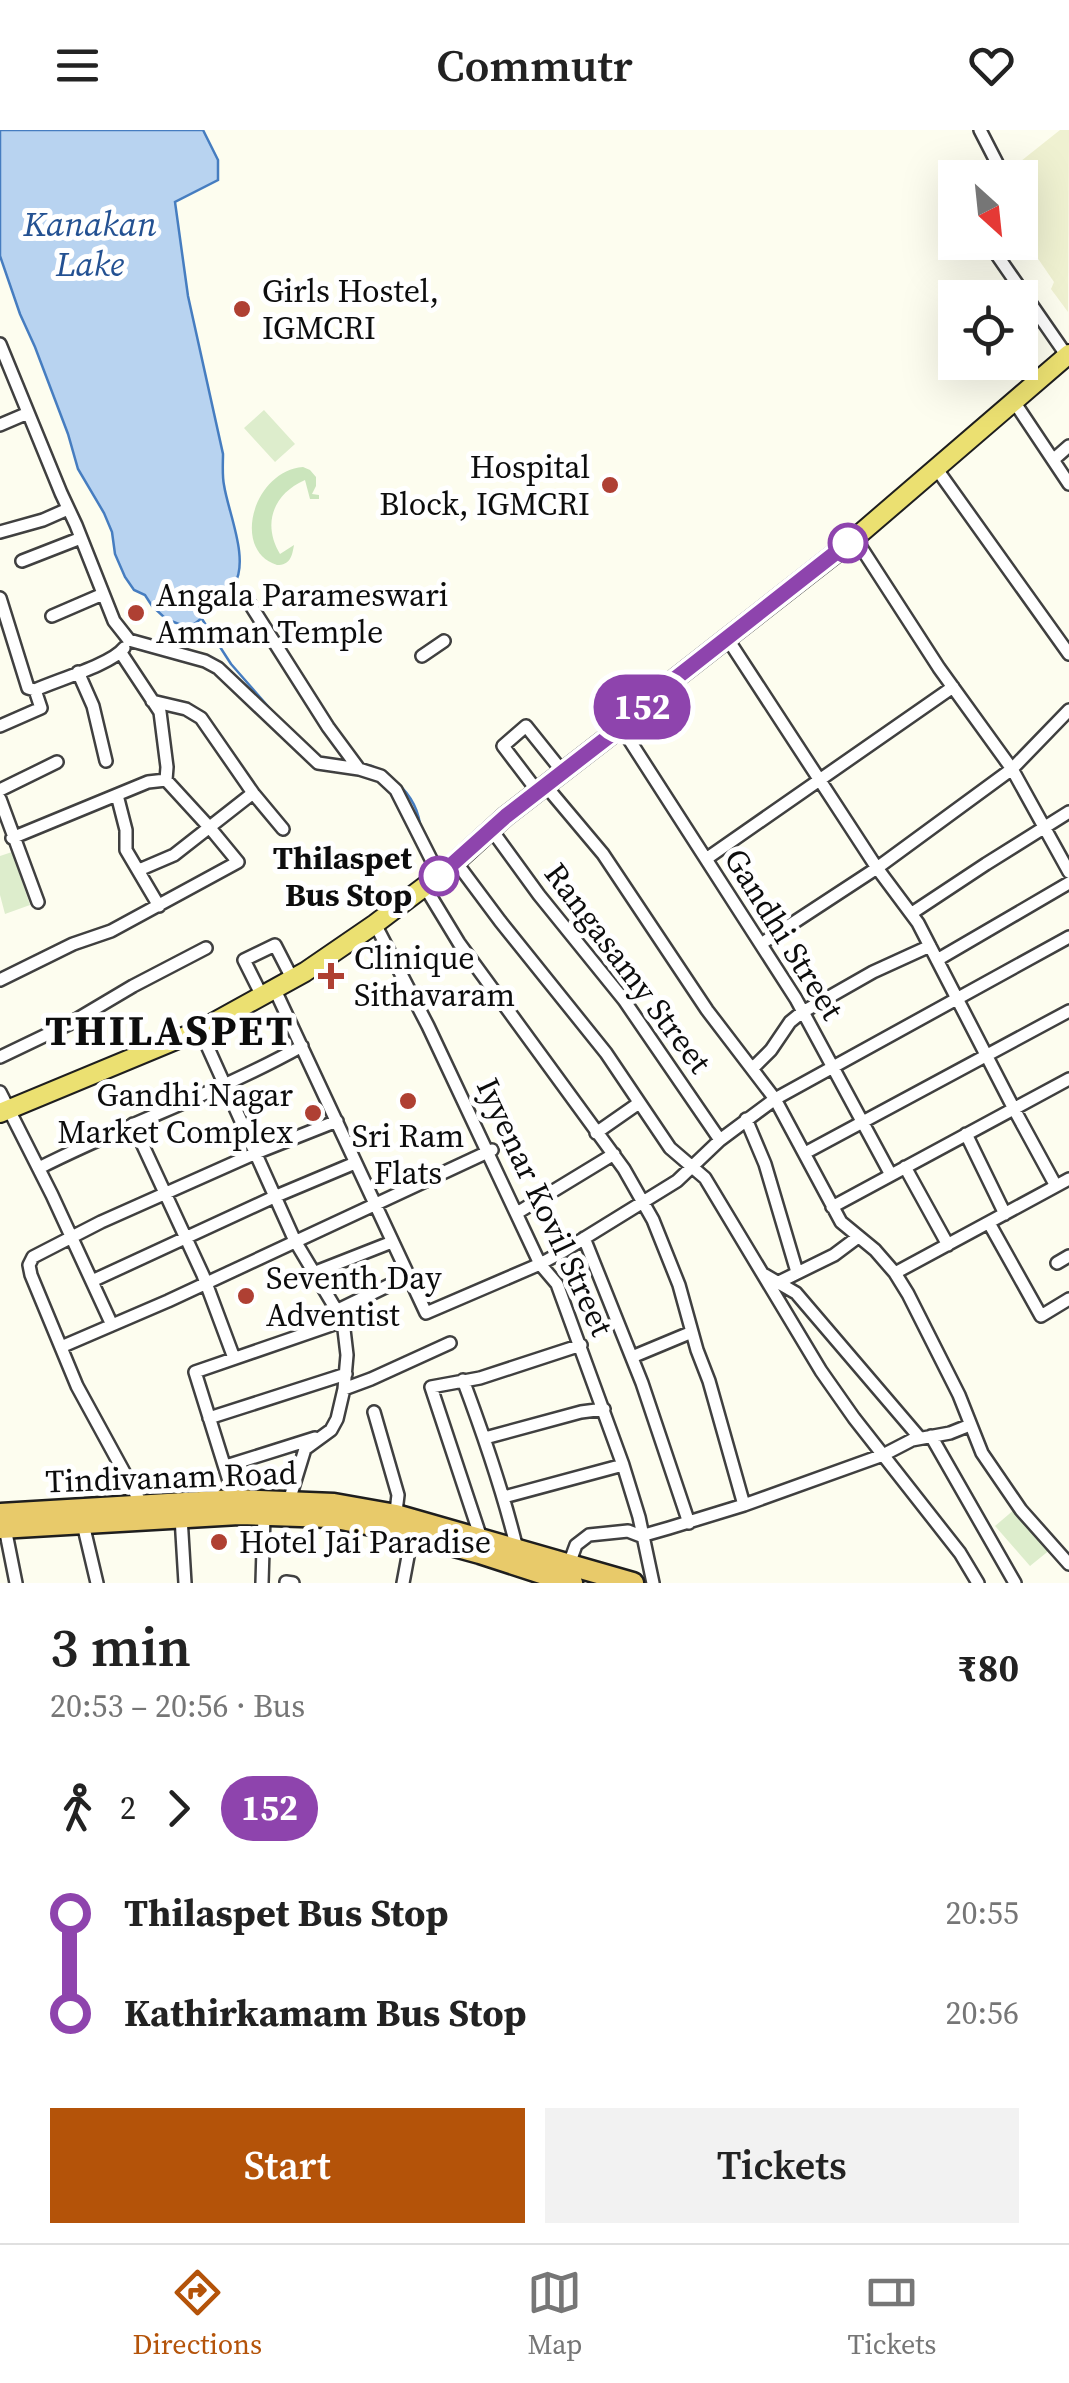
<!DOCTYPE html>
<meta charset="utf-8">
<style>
:root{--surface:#fff;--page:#f2f2f2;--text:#222;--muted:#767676;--line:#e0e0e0;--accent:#b45309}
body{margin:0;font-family:"Source Serif 4",serif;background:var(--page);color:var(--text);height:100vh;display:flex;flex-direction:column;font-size:38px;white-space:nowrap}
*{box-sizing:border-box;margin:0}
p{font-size:32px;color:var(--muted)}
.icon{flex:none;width:55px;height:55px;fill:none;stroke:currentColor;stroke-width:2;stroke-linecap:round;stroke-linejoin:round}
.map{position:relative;height:1453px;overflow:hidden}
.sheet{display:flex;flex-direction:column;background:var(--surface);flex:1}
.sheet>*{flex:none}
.badge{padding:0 20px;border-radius:32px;font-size:35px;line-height:65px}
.needle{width:65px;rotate:153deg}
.fabs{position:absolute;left:938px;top:30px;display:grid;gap:20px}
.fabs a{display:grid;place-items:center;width:100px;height:100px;border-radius:0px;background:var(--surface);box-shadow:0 10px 40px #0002;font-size:50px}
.map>.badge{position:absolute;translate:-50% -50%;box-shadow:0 0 0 5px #fff}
.legs{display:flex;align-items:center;gap:15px;height:110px;padding:0 50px;font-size:32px}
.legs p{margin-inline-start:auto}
.overview{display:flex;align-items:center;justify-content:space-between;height:170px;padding:0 50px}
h1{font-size:55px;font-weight:600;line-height:75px}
.button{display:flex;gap:20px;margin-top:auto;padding:20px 50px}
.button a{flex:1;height:115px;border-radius:0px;background:var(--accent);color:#fff;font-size:40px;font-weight:600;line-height:115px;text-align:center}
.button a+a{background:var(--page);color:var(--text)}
ul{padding:0 50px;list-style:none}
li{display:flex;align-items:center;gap:35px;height:100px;font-size:38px}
li i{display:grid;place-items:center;width:15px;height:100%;margin:0 12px;background:currentColor}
li i::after{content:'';width:25px;height:25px;margin:-12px;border:8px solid;border-radius:50%;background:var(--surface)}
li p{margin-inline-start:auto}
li:first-child i{background:linear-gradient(#0000 50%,currentColor 0)}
li:last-child i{background:linear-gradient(currentColor 50%,#0000 0)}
header{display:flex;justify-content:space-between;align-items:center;height:130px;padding:0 50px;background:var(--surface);font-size:45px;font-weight:600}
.tabs{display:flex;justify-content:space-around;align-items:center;height:140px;border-top:2px solid var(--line);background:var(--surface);font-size:28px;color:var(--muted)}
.tabs a{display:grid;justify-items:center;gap:5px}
.tabs .on{color:var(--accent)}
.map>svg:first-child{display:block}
.farmland{fill:#eff1d1}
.green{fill:#cbe5bc}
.pitch{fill:#ddedcc}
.water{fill:#b8d3f0;stroke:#467dc0;stroke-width:2.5}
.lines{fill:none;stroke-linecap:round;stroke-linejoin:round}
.stream{stroke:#467dc0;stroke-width:2.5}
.minor-casing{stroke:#404040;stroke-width:16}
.primary-casing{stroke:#1e1e1e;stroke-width:22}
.trunk-casing{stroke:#1e1e1e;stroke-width:25}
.minor{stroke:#fff;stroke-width:11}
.primary{stroke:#ebe071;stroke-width:18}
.trunk{stroke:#e8ca6a;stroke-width:20}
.line-1-casing{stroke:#fff;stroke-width:22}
.line-1{stroke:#8e44ad;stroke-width:15}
.poi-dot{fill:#af4033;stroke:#fff;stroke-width:4}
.stop-1-dot{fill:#fff;stroke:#8e44ad;stroke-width:5}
.labels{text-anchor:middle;stroke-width:10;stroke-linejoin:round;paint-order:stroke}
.poi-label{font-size:32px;fill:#0d0d0d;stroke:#fff;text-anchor:start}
.stop-label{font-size:32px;font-weight:bold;fill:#0d0d0d;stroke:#fff;text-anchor:end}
.street-label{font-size:32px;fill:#0d0d0d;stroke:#fff}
.water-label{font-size:35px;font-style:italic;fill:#235192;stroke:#fff}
.district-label{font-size:42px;font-weight:bold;letter-spacing:2.5px;fill:#0d0d0d;stroke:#fff}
</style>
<header><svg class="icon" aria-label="menu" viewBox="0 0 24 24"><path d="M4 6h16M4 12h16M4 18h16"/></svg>Commutr<svg class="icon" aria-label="heart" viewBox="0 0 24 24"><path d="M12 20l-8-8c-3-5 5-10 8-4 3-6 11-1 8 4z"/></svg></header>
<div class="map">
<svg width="1069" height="1453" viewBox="0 0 1069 1453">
<rect width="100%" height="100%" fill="#fdfdef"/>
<!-- farmland -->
<path class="farmland" d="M1060 0H1069L1068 182 1051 159 1054 152 1028 114 1004 132 994 117 999 113 1020 112V48L1001 47Z"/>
<!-- green -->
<path class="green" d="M303 337 310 340 316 347V356L312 364 319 365V369H310L305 350C273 364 262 394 280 424L294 415C292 427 290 435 277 435 231 421 253 341 303 337Z"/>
<!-- pitch -->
<path class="pitch" d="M264 280 295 314 275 332 244 298Z
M12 722 30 775 5 784 0 765V726Z
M1015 1379 1051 1419 1030 1436 995 1396Z"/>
<!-- water -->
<path class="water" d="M0 0H203L218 30V50L175 72 188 166 223 324C223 334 222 345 224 355 228 382 250 430 234 455 222 473 206 485 189 498L166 489 152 476 145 465 134 460 125 447 115 424 112 402 104 383 78 339 68 304 35 217 20 184 0 126Z"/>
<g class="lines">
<!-- stream -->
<path class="stream" d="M202 489 231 534 272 581
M364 635 372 636 379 640
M390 647C406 659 417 674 420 694"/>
<defs>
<path id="minor" d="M980 0 999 37 994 48
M988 112 1067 226
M0 214 61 363 76 395 114 491 129 510 205 531 218 538 318 633 359 639 381 646 396 660 439 745
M1013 270 1069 354
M0 295 28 283
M1053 330 1069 316
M936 338 1069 524
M0 402 43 390 68 379
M855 408 939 538 1012 639 1069 742
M22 431 81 408
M0 468 28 558 35 560 41 578 0 596
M250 474 328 597 359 639
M52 486 103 464
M727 508 877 738 918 793 1014 979 1056 1056
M422 526 444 511
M78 542 93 576 106 631
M35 560C57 550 112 534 124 518
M152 571 186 579 201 588 253 663
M621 597 796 869 891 1045
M545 655 603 724 707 880 775 969 841 1092 875 1120 895 1143 908 1164 959 1265 982 1323 1021 1380 1069 1434
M0 660 57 632
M538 662 503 616 526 596 562 641
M117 665 126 700V720L159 776
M0 669 38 772
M491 699 539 765 624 870 720 1010
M12 708 148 652 166 650
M706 729 953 557
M456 732 500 791 606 923 670 1018 705 1048 821 1241 854 1288 960 1423 978 1453
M139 740 174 725 253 663 283 699
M425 757 459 813 624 1039 653 1090 679 1155 697 1220 709 1251 744 1375
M912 783 986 734 1069 682
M375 794 428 896 540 1134 557 1154 623 1335 639 1387 653 1453
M761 814 877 738 1012 639 1069 580
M937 830 1069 753
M0 850 73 814 111 801 238 732 210 698 166 650 167 637 160 582 121 523
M275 860 426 1183 540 1134 562 1122 677 1051 720 1010 775 969 1069 807
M262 866 244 830 275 815 293 850
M200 900 295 1111 343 1191 347 1225 344 1259 337 1289 331 1300 305 1319 289 1371
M0 927 69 894 133 856 206 818
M753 938 771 920 790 892 801 883 873 842 930 816
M0 962 52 1065 112 1195
M746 989 765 1034 797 1142
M133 994 203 1145 234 1228
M596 1003 639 973
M966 1004 1005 1084
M805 1023 1069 881
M905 1037 948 1115
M39 1038C125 994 218 963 302 916
M832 1077 1069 949
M517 1083 614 1024
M989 1093 1041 1186 1069 1169
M584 1108 642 1253 689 1393
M1057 1133 1069 1126
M313 1143 392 1112
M895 1143 1069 1049
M765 1145 796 1163 919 1307
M92 1151 274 1067 355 1033
M779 1152 834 1125 858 1107
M336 1181 408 1146
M61 1217 168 1171 492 1020
M632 1227 692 1202
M463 1250C484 1306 503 1361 517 1419
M344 1259 371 1249 450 1213
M374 1282 398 1365 395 1390
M209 1288 346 1244
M931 1306 1015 1453
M485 1308 581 1282 604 1279
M226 1336 315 1308
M504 1367 623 1335
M235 1370 195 1242 343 1191
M142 1375 77 1256 31 1145 29 1135 33 1127 101 1092 256 1023 337 991
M181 1387 185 1453
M83 1394 97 1453
M5 1398 16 1453
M481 1408 431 1257 480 1248 581 1215
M569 1434 576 1415 589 1405 628 1401 641 1406 669 1398 744 1375 883 1325 912 1310 950 1303 970 1295
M286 1452 293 1453
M262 1453 264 1385
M403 1453 412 1405"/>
<path id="primary" d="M0 983 200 900 305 842 375 794 449 738 506 686 621 597 676 548 855 408 1069 224"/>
<path id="trunk" d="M0 1384 235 1370 334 1374 396 1385 633 1453
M0 1398 239 1384 331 1387 392 1399 480 1423 572 1453"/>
</defs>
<!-- minor casing -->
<use href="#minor" class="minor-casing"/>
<!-- primary casing -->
<use href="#primary" class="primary-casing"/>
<!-- trunk casing -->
<use href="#trunk" class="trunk-casing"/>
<!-- minor -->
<use href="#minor" class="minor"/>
<!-- primary -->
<use href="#primary" class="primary"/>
<!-- trunk -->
<use href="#trunk" class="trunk"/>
</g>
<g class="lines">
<defs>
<path id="line-1" d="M439 746 506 686 621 597 676 548 848 413"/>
</defs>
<!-- line-1 casing -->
<use href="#line-1" class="line-1-casing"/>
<!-- line-1 -->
<use href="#line-1" class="line-1"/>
</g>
<!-- markers -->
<g class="poi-dot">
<circle cx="242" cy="179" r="10"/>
<circle cx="610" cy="355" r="10"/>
<circle cx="136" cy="483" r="10"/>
<path d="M326 831h10v10h10v10h-10v10h-10v-10h-10v-10h10z"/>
<circle cx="408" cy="971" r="10"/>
<circle cx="313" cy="983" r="10"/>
<circle cx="246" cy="1166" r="10"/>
<circle cx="219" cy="1412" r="10"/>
</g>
<g class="stop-1-dot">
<circle cx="848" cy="413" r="18"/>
<circle cx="439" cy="746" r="18"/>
</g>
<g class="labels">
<!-- poi labels -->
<g class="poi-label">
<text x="262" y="172">Girls Hostel,<tspan x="262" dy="37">IGMCRI</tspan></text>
<text x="590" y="348" text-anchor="end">Hospital<tspan x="590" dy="37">Block, IGMCRI</tspan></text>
<text x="156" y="476">Angala Parameswari<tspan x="156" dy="37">Amman Temple</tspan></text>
<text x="354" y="839">Clinique<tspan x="354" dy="37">Sithavaram</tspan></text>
<text x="293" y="976" text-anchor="end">Gandhi Nagar<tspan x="293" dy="37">Market Complex</tspan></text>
<text x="408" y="1017" text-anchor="middle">Sri Ram<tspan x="408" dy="37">Flats</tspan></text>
<text x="266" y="1159">Seventh Day<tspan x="266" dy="37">Adventist</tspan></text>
<text x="239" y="1423">Hotel Jai Paradise</text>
</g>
<!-- stop labels -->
<g class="stop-label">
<text x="412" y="739">Thilaspet<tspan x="412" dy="37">Bus Stop</tspan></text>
</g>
<!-- street labels -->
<g class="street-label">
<text transform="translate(784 804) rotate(58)" y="11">Gandhi Street</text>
<text transform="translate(628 838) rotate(53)" y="11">Rangasamy Street</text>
<text transform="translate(545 1077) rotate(65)" y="11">Iyyenar Kovil Street</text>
<text transform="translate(171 1347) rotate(-2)" y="11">Tindivanam Road</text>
</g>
<!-- water labels -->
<g class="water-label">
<text x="90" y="106">Kanakan<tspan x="90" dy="40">Lake</tspan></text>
</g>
<!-- district labels -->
<g class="district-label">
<text x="170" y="915">THILASPET</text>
</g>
</g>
</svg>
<div class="fabs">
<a><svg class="needle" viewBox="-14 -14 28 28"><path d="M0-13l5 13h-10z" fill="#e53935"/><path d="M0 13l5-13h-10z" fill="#767676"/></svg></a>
<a><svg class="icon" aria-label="locate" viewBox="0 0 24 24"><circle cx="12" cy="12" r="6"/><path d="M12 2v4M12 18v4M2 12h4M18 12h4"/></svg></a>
</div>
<b class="badge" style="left:642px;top:577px;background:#8e44ad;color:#fff">152</b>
</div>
<section class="sheet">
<div class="overview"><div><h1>3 min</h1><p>20:53 – 20:56 · Bus</p></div><b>₹80</b></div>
<div class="legs"><svg class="icon" aria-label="walk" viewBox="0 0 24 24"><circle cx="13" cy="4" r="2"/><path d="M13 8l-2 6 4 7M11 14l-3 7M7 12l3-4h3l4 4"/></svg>2<svg class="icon" aria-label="forward" viewBox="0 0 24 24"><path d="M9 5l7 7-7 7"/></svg><b class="badge" style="background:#8e44ad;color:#fff">152</b></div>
<ul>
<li><i style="color:#8e44ad"></i><b>Thilaspet Bus Stop</b><p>20:55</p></li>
<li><i style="color:#8e44ad"></i><b>Kathirkamam Bus Stop</b><p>20:56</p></li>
</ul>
<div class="button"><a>Start</a><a>Tickets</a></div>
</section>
<nav class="tabs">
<a class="on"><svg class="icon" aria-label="directions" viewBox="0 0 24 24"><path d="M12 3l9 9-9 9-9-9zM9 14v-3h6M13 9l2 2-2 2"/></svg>Directions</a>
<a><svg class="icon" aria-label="map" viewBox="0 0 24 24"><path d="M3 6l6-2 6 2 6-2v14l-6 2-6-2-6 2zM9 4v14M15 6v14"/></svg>Map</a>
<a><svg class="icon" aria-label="tickets" viewBox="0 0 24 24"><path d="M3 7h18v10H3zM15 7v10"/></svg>Tickets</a>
</nav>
